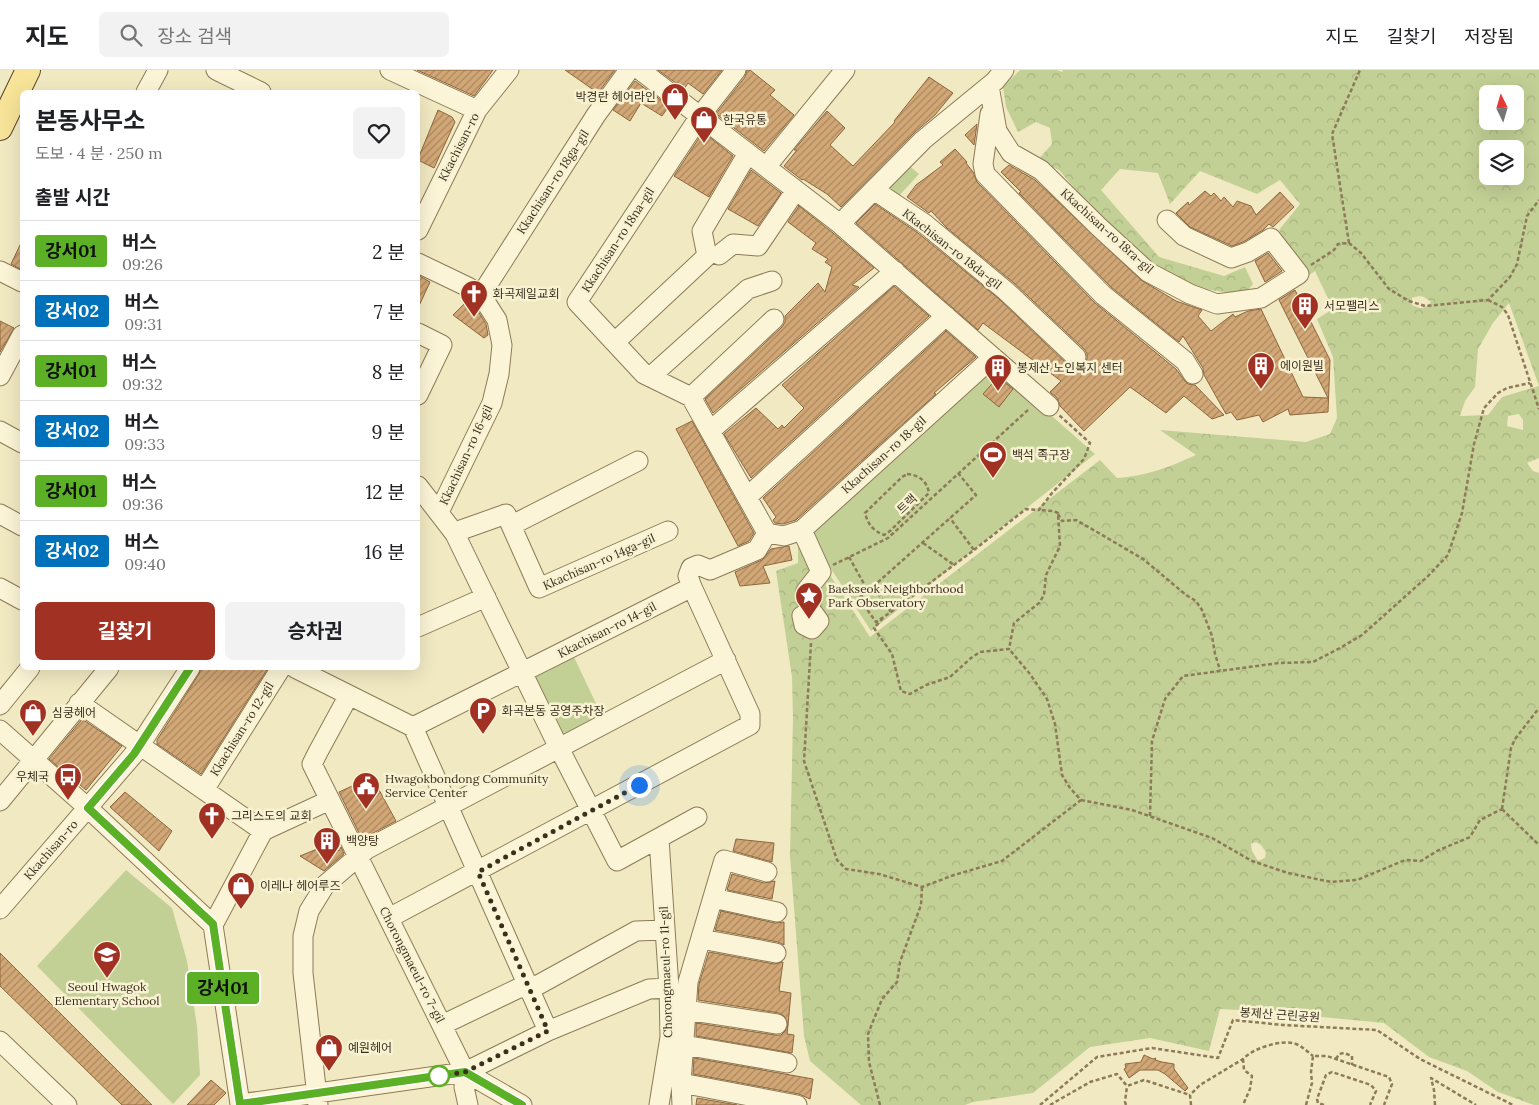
<!DOCTYPE html>
<html lang="ko">
<meta charset="utf-8">
<style>
:root{--surface:#fff;--page:#f2f2f2;--text:#202124;--muted:#757577;--line:#e0e0e0;--accent:#a03123}
body{margin:0;font-family:Lora,"Noto Sans KR",serif;background:var(--page);color:var(--text);height:100vh;display:flex;flex-direction:column;font-size:19px;white-space:nowrap}
*{box-sizing:border-box;margin:0}
p{font-size:16px;color:var(--muted)}
.icon{flex:none;width:28px;height:28px;fill:none;stroke:currentColor;stroke-width:2;stroke-linecap:round;stroke-linejoin:round}
.map{position:relative;flex:1;overflow:hidden}
.drawer{position:absolute;left:20px;top:20px;width:400px;height:580px;display:flex;flex-direction:column;background:var(--surface);border-radius:8px;box-shadow:0 5px 20px #0002}
.drawer>*{flex:none}
.badge{padding:0 10px;border-radius:4px;font-size:18px;line-height:32px}
.needle{width:32px;rotate:355deg}
.controls{position:absolute;left:1479px;top:15px;display:grid;gap:10px}
.controls a{display:grid;place-items:center;width:45px;height:45px;border-radius:8px;background:var(--surface);box-shadow:0 5px 20px #0002;font-size:25px}
.you{position:absolute;width:25px;height:25px;margin:-12px;border:4px solid #fff;border-radius:50%;background:#1a73e8;box-shadow:0 0 0 8px #1a73e833}
.map>.badge{position:absolute;translate:-50% -50%;box-shadow:0 0 0 2px #fff}
h2{padding:0 15px;font-size:19px;line-height:45px}
.round{display:grid;place-items:center;flex:none;width:52px;height:52px;border-radius:8px;background:var(--page)}
.head{display:flex;align-items:center;justify-content:space-between;height:85px;padding:0 15px}
h1{font-size:24px;font-weight:700;line-height:38px}
.cta{display:flex;gap:10px;margin-top:auto;padding:10px 15px}
.cta a{flex:1;height:58px;border-radius:8px;background:var(--accent);color:#fff;font-size:20px;font-weight:700;line-height:58px;text-align:center}
.cta a+a{background:var(--page);color:var(--text)}
ul{padding:0;list-style:none}
li{display:flex;align-items:center;gap:15px;height:60px;padding:0 15px;border-top:1px solid var(--line)}
li div{flex:1}
li b{display:block;font-size:19px}
li em{font-style:normal}
li .badge{min-width:55px;font-weight:700;text-align:center}
header{display:flex;align-items:center;gap:30px;box-sizing:border-box;height:70px;padding:0 25px;background:var(--surface);border-bottom:1px solid var(--line)}
header strong{font-size:24px}
nav{display:flex;gap:28px;margin-inline-start:auto;font-size:18px}
.search{width:350px;height:45px;background:var(--page);display:flex;align-items:center;gap:12px;box-sizing:border-box;padding:0 18px;border-radius:8px;color:var(--muted);font-size:19px}
.map>svg:first-child{display:block}
.forest{fill:url(#forest-crowns);fill-rule:evenodd}
.park{fill:#c2d095}
.building{fill:url(#building-hatch);stroke:#8e663c}
.lines{fill:none;stroke-linecap:round;stroke-linejoin:round}
.minor-casing{stroke:#8d7a58;stroke-width:21}
.major-casing{stroke:#5a472c;stroke-width:26}
.path{stroke:#8d7a58;stroke-width:2.5;stroke-dasharray:4 2.5;stroke-linecap:butt}
.minor{stroke:#fbf4d6;stroke-width:19}
.major{stroke:#f7e498;stroke-width:24}
.line-casing{stroke:#fff;stroke-width:11}
.line{stroke:#5bb025;stroke-width:8}
.walk{stroke:#3b2f1d;stroke-width:5;stroke-dasharray:0 9}
.stop-dot{fill:#fff;stroke:#5bb025;stroke-width:2.5}
.labels{text-anchor:middle;stroke-width:5;stroke-linejoin:round;paint-order:stroke}
.poi-label{font-size:12px;fill:#3b2f1d;stroke:#f8f2d3;text-anchor:start}
.street-label{font-size:12px;fill:#3b2f1d;stroke:#f8f2d3}
</style>
<header>
<strong>지도</strong>
<div class="search"><svg class="icon" aria-label="search" viewBox="0 0 24 24"><circle cx="10" cy="10" r="6"/><path d="M15 15l6 6"/></svg>장소 검색</div>
<nav><a>지도</a><a>길찾기</a><a>저장됨</a></nav>
</header>
<div class="map">
<svg width="1539" height="1035" viewBox="0 0 1539 1035">
<defs>
<pattern id="forest-crowns" width="20" height="18" patternUnits="userSpaceOnUse" patternTransform="scale(1.25)"><rect width="20" height="18" fill="#c2d095"/><path d="M2 6a3 3 0 1 1 6 0M12 15a3 3 0 1 1 6 0" fill="none" stroke="#a8b380"/></pattern>
<pattern id="building-hatch" width="6" height="6" patternUnits="userSpaceOnUse" patternTransform="scale(1.25)"><rect width="6" height="6" fill="#d2a776"/><path d="M-1 1l2-2M0 6l6-6M5 7l2-2" fill="none" stroke="#ac8860"/></pattern>
</defs>
<rect width="100%" height="100%" fill="#f1e9c2"/>
<!-- forest -->
<path class="forest" d="M1020 0H1057L1062 2 1063 0H1539V388L1527 393 1533 401 1539 403V1035H1534L1498 1022 1467 1001 1429 987 1384 953 1259 941 1220 939 1209 981 1150 968 1090 977 1033 1023 973 1032 965 1035H861L810 991 804 966 790 786 793 649 792 607 776 501 798 493V476L801 471H808L870 567 1100 390 1117 408C1150 405 1167 398 1196 385L1160 360 1306 372 1330 364 1337 348 1333 287 1317 249 1333 239 1315 201 1306 207 1279 160 1300 134 1280 110 1257 124 1200 101 1170 134 1158 103 1120 99 1101 120 1159 187 1224 206 1245 197 1253 214 1244 225 1191 217 1137 182 1082 127 1059 100 1037 91 1052 74 1050 58 1036 52 1018 62 1006 37 1003 17ZM1488 24H1515V51H1488ZM1488 79H1515V106H1488ZM1419 226 1424 227 1431 232C1424 240 1421 239 1412 235V228ZM1509 233 1539 316 1502 327 1488 345 1460 346 1465 331 1475 317 1478 279 1493 253ZM1519 344 1523 350V360L1507 356 1508 346ZM1256 772 1261 775 1266 782 1265 788 1258 791 1252 781 1251 774Z"/>
<!-- park -->
<path class="park" d="M907 94 919 104 898 127 882 117Z
M994 295 1095 384 871 561 810 466Z
M573 585 601 644 562 666 532 606Z
M126 800 172 838 187 891 197 956 200 1005 173 1034 37 896Z"/>
<!-- building -->
<path class="building" d="M417 0H493L474 26Z
M565 0H615L598 23Z
M658 0H722L703 24 688 13 684 19Z
M747 0H750L775 20 770 25 794 45 764 81 716 44 745 7Z
M929 7 953 23 935 45 915 62 841 137 827 124 803 109 802 110 784 96 797 80H794L827 41 845 58 830 75 853 96 895 52 894 51Z
M635 11 669 36 662 46 641 33 630 51 613 40Z
M438 40 452 47 455 52 434 98 418 90V89Z
M977 54 974 75 965 65Z
M703 62 733 86 709 127 674 106Z
M955 79 967 92 966 93 973 102 977 112 1095 233 1176 299 1184 310 1188 314 1195 315 1224 345 1212 349 1184 326 1166 343 1130 317 1084 361 1060 336 1057 328 1050 322 1061 311 983 253 978 260 856 153 875 134 918 163 999 229 1068 295 1074 298H1080L1084 295 1087 289V283L1084 279 1014 213 947 158 931 141 929 143 907 127 916 115 943 95 940 92Z
M1009 95 1035 110 1141 210 1176 231 1202 240 1198 246 1211 261 1233 244 1235 247 1248 241 1261 239 1303 327 1328 328 1279 230 1295 220 1330 290 1328 342 1290 345 1288 339 1263 352 1259 345 1237 350 1231 342 1226 344 1204 305 1203 298 1183 266 1179 272 1111 217 1019 123 1021 122 1001 102Z
M751 100 781 123 758 156 728 139Z
M1205 121 1211 126 1214 123 1221 131 1224 127 1233 137 1237 131 1251 136 1256 145 1280 122 1294 137 1273 157 1269 154 1263 160 1243 172 1232 176 1190 157 1176 143 1188 132 1189 135Z
M799 136 833 163 874 198 852 215 859 217 713 343 705 329 782 257 785 252V246L818 213 825 222 832 197 825 192 828 189 812 179 816 173 788 152Z
M22 171V200L11 194Z
M1268 183 1282 201 1265 212 1255 191Z
M418 205 430 212 418 238Z
M894 216 929 246 751 408 724 364 756 338 778 359 782 355 784 358 804 338 782 315Z
M468 230 473 233 486 254 488 265 484 268 453 245Z
M0 251 14 258 0 282Z
M946 261 976 287 934 323 936 324 796 450 783 454 775 453 773 450 776 447 763 428Z
M998 307 1013 319 999 337 983 324Z
M692 351 754 463 749 471 738 476 676 359Z
M789 476 792 490 763 496 770 513 740 516 735 502 762 490 771 479Z
M201 598H268L201 704 157 674V670L199 604Z
M82 649 122 676 86 720 49 689Z
M372 707 396 751 362 769 339 722Z
M125 722 172 761 159 781 110 737Z
M736 769 774 773 772 792 733 781Z
M327 775 339 781 341 777 344 784 324 801 300 786Z
M732 804 764 813 775 811 772 829 727 820Z
M721 841 775 853 784 852V875L778 872 715 860Z
M709 882 774 894 783 892 779 921 791 923 788 955 784 946 779 943 698 930 699 914Z
M0 883 152 1035H122L0 916Z
M696 953 775 965H781L785 961 788 955 787 964 794 965 792 983 696 966Z
M1144 985 1153 989 1156 988 1155 990 1162 992 1174 994V999L1188 1018 1185 1021 1165 1004 1158 1000H1140L1129 1008 1124 999 1126 998 1125 994 1141 992Z
M694 988 813 1009 810 1029 799 1024 693 1004Z
M211 1010 226 1023 214 1035H187Z
M697 1028 737 1035H696Z"/>
<g class="lines">
<defs>
<path id="minor" d="M216 0 261 22
M390 0 477 40
M640 0 840 154 1049 336
M736 0 700 46 577 232 644 304 691 327 767 463
M989 16 997 61 1011 83 1041 100 1099 157 1148 202 1190 224 1217 234 1261 228 1299 204 1271 168 1248 182 1231 188 1184 166 1167 150
M146 22 158 0
M990 44 983 94 985 104 1103 225 1185 291 1193 304
M766 97 845 0
M874 120 925 154 1006 221 1076 287
M840 154 923 70 995 11 1004 0
M418 160 477 40 509 0
M719 185 733 174 758 176 796 120
M418 193 468 217 481 225 497 250 502 275 499 304 492 333 439 442
M0 201 22 212
M481 225 596 45 629 0
M418 263 442 275 418 325
M615 272 707 186 702 161 748 83
M0 306 22 265
M650 307 748 219 772 211
M691 327 774 249
M0 361 22 373
M710 361 895 201
M418 416 455 464 559 678 617 791 697 747
M747 427 946 246
M0 444 22 456
M512 455 638 391
M802 460 821 502 806 521 811 540 802 546 804 555 812 559 819 551 811 540
M767 463 784 466 802 460 993 287
M455 464 461 460 506 444 539 518 668 461
M0 518 22 530
M418 557 486 527
M295 598 413 657 548 961
M349 625 318 682 312 694 465 1002
M79 633 263 761
M0 635 30 598
M413 657 692 517
M0 660 88 738 213 855 240 1034 465 1002 522 1035
M204 720 281 598
M0 731 109 598
M659 769 669 918 670 967 659 1035
M713 828 777 842
M0 839 134 684 190 598
M389 848 750 655V644L692 517 688 506 691 498 698 495 710 500 757 480 767 463
M213 855 263 761 330 730
M701 869 776 883
M686 940 777 954
M442 955 519 918 538 915 636 861 665 860
M0 971 67 1035
M684 975 787 993
M465 1002 548 961 649 919 669 918
M465 1002 464 1017 468 1035
M681 1013 797 1035
M318 1035 303 903V866L309 841 325 815 367 779 726 590
M682 1035 681 1013 688 912 724 790 767 802"/>
<path id="major" d="M0 58 28 0"/>
</defs>
<!-- minor casing -->
<use href="#minor" class="minor-casing"/>
<!-- major casing -->
<use href="#major" class="major-casing"/>
<!-- path -->
<path class="path" d="M1349 173 1332 64 1360 0
M1311 195 1334 180 1338 174 1349 173 1361 183 1389 219 1409 231 1425 236 1488 230 1510 207 1517 194 1527 146 1539 130
M1488 230 1502 237 1508 245 1539 339
M907 404C919 405 927 411 929 423L890 461 884 465C872 460 868 454 865 443L902 407Z
M1058 444 1062 451 1076 450 1097 462 1143 489 1186 525 1196 531 1202 540 1212 566 1215 584 1220 600
M923 473 954 495
M974 480 1026 439 1039 440 1052 423 1084 389 1090 373 1059 345
M849 487 868 521 976 425 958 403
M833 495 888 468 1029 339
M868 521 859 528 876 552 891 542 873 516
M891 542 974 480 950 448
M883 548 874 558 892 584 901 621 910 624 926 615 950 607 971 588 980 582 1009 579 1014 553 1039 533 1044 525 1046 505 1060 476 1058 443 1053 441 1039 440
M811 573 804 691 837 790 846 799 879 804 922 817 954 805 1002 791 1081 730 1070 718 1062 705 1055 654 1047 629 1030 604 1009 579
M1081 730 1132 740 1212 768 1252 791 1288 803 1331 812 1357 810 1405 790 1421 791 1437 781 1470 767 1480 750 1502 739
M1502 739 1511 678 1515 669 1539 638
M1502 739 1539 775
M1150 746 1152 671 1165 629 1183 606 1279 593 1313 592 1340 578 1362 565 1427 507 1448 485 1462 443 1474 374 1484 338 1498 323 1507 318 1530 313
M1243 989 1244 1000 1252 1006 1250 1019 1243 1035
M1336 989 1339 984 1344 983 1352 986V995
M880 1035 869 992 868 964 882 929 897 912 900 892 921 835 922 817
M1040 1035 1097 987 1152 978 1218 988 1233 950 1283 955 1377 960 1420 989 1513 1035
M1050 1035 1090 1012 1117 1004 1127 1016 1144 1010 1190 1025
M1126 1035 1125 1032 1127 1016
M1191 1035 1190 1025 1200 1015 1243 989C1253 978 1282 969 1296 974 1303 977 1308 982 1313 986
M1306 1035 1312 1013 1311 1002 1313 986H1327L1389 1007 1392 1014 1384 1035
M1324 1035 1318 1033 1317 1029 1326 1005 1332 1002 1371 1015 1376 1021 1370 1035
M1435 1035 1434 1020 1431 1008 1476 1035"/>
<!-- minor -->
<use href="#minor" class="minor"/>
<!-- major -->
<use href="#major" class="major"/>
</g>
<g class="lines">
<defs>
<path id="line" d="M190 598 134 684 88 738 213 854 240 1034 465 1002 522 1035"/>
</defs>
<!-- line casing -->
<use href="#line" class="line-casing"/>
<!-- line -->
<use href="#line" class="line"/>
<!-- walk -->
<path class="walk" d="M439 1006 465 1002 548 961 478 802 639 715"/>
</g>
<!-- icons -->
<defs>
<symbol id="shop-pin" viewBox="-11 -11 22 30"><path d="M0 17L-7.5 6A9.5 9.5 0 1 1 7.5 6Z" fill="#a03123" stroke="#f8f2d3"/><path d="M-5-2.5h2.3a2.7 3.5 0 0 1 5.4 0H5L5.5 6h-11ZM-1.5-2.5h3a1.5 2.3 0 0 0-3 0Z" fill="#fff"/></symbol>
<symbol id="church-pin" viewBox="-11 -11 22 30"><path d="M0 17L-7.5 6A9.5 9.5 0 1 1 7.5 6Z" fill="#a03123" stroke="#f8f2d3"/><path d="M-1.2-6h2.4v3.5h3.3v2.4h-3.3V6h-2.4V-.1h-3.3v-2.4h3.3Z" fill="#fff"/></symbol>
<symbol id="building-pin" viewBox="-11 -11 22 30"><path d="M0 17L-7.5 6A9.5 9.5 0 1 1 7.5 6Z" fill="#a03123" stroke="#f8f2d3"/><path d="M-4-6H4V6H1V3H-1V6H-4ZM-2.5-4.3h1.7v1.8h-1.7ZM.8-4.3h1.7v1.8H.8ZM-2.5-1h1.7V.8h-1.7ZM.8-1h1.7V.8H.8Z" fill="#fff"/></symbol>
<symbol id="stadium-pin" viewBox="-11 -11 22 30"><path d="M0 17L-7.5 6A9.5 9.5 0 1 1 7.5 6Z" fill="#a03123" stroke="#f8f2d3"/><path d="M0-5a6.5 5 0 1 0 0 10a6.5 5 0 1 0 0-10ZM-3.5-1.8h7v3.6h-7Z" fill="#fff"/></symbol>
<symbol id="sight-pin" viewBox="-11 -11 22 30"><path d="M0 17L-7.5 6A9.5 9.5 0 1 1 7.5 6Z" fill="#a03123" stroke="#f8f2d3"/><path d="M0-6L1.8-2.2L6-1.7L2.9 1.2L3.7 5.4L0 3.3L-3.7 5.4L-2.9 1.2L-6-1.7L-1.8-2.2Z" fill="#fff"/></symbol>
<symbol id="parking-pin" viewBox="-11 -11 22 30"><path d="M0 17L-7.5 6A9.5 9.5 0 1 1 7.5 6Z" fill="#a03123" stroke="#f8f2d3"/><path d="M-3.5-5.5H1a3.5 3.5 0 0 1 0 7H-1V5.5H-3.5ZM-1-3.4V-.6H.8a1.4 1.4 0 0 0 0-2.8Z" fill="#fff"/></symbol>
<symbol id="bus-pin" viewBox="-11 -11 22 30"><path d="M0 17L-7.5 6A9.5 9.5 0 1 1 7.5 6Z" fill="#a03123" stroke="#f8f2d3"/><path d="M-5-6H5V4H4V6H2V4H-2V6H-4V4H-5ZM-3.5-4V0h7V-4ZM-3.5 1.2v1.5H-2V1.2ZM2 1.2v1.5H3.5V1.2Z" fill="#fff"/></symbol>
<symbol id="civic-pin" viewBox="-11 -11 22 30"><path d="M0 17L-7.5 6A9.5 9.5 0 1 1 7.5 6Z" fill="#a03123" stroke="#f8f2d3"/><path d="M-.6-6.5H3V-4.5H.6V-3L4-1V1h2V6H-6V1h2V-1L-.6-3ZM-1.2 2.5V6h2.4V2.5Z" fill="#fff"/></symbol>
<symbol id="school-pin" viewBox="-11 -11 22 30"><path d="M0 17L-7.5 6A9.5 9.5 0 1 1 7.5 6Z" fill="#a03123" stroke="#f8f2d3"/><path d="M0-5L7-2L0 1L-7-2ZM-4 1L0 2.5L4 1V4Q0 6-4 4Z" fill="#fff"/></symbol>
</defs>
<g fill-rule="evenodd">
<use href="#shop-pin" x="659" y="11" width="32" height="43"/>
<use href="#shop-pin" x="688" y="34" width="32" height="43"/>
<use href="#church-pin" x="458" y="208" width="32" height="43"/>
<use href="#building-pin" x="1289" y="220" width="32" height="43"/>
<use href="#building-pin" x="1245" y="280" width="32" height="43"/>
<use href="#building-pin" x="982" y="282" width="32" height="43"/>
<use href="#stadium-pin" x="977" y="369" width="32" height="43"/>
<use href="#sight-pin" x="793" y="510" width="32" height="43"/>
<use href="#parking-pin" x="467" y="625" width="32" height="43"/>
<use href="#shop-pin" x="17" y="627" width="32" height="43"/>
<use href="#bus-pin" x="52" y="691" width="32" height="43"/>
<use href="#civic-pin" x="350" y="700" width="32" height="43"/>
<use href="#church-pin" x="196" y="730" width="32" height="43"/>
<use href="#building-pin" x="311" y="755" width="32" height="43"/>
<use href="#shop-pin" x="225" y="800" width="32" height="43"/>
<use href="#school-pin" x="91" y="869" width="32" height="43"/>
<use href="#shop-pin" x="313" y="962" width="32" height="43"/>
</g>
<!-- markers -->
<circle class="stop-dot" cx="439" cy="1006" r="10"/>
<g class="labels">
<!-- poi labels -->
<g class="poi-label">
<text x="656" y="31" text-anchor="end">박경란 헤어라인</text>
<text x="723" y="54">한국유통</text>
<text x="493" y="228">화곡제일교회</text>
<text x="1324" y="240">서모팰리스</text>
<text x="1280" y="300">에이원빌</text>
<text x="1017" y="302">봉제산 노인복지 센터</text>
<text x="1012" y="389">백석 족구장</text>
<text x="828" y="523">Baekseok Neighborhood<tspan x="828" dy="14">Park Observatory</tspan></text>
<text x="502" y="645">화곡본동 공영주차장</text>
<text x="52" y="647">심쿵헤어</text>
<text x="49" y="711" text-anchor="end">우체국</text>
<text x="385" y="713">Hwagokbondong Community<tspan x="385" dy="14">Service Center</tspan></text>
<text x="231" y="750">그리스도의 교회</text>
<text x="346" y="775">백양탕</text>
<text x="260" y="820">이레나 헤어루즈</text>
<text x="107" y="921" text-anchor="middle">Seoul Hwagok<tspan x="107" dy="14">Elementary School</tspan></text>
<text x="348" y="982">예원헤어</text>
</g>
<!-- street labels -->
<g class="street-label">
<text transform="translate(459 77) rotate(-63)" y="4">Kkachisan-ro</text>
<text transform="translate(553 112) rotate(-57)" y="4">Kkachisan-ro 18ga-gil</text>
<text transform="translate(1107 161) rotate(42)" y="4">Kkachisan-ro 18ra-gil</text>
<text transform="translate(618 170) rotate(-57)" y="4">Kkachisan-ro 18na-gil</text>
<text transform="translate(952 179) rotate(38)" y="4">Kkachisan-ro 18da-gil</text>
<text transform="translate(466 385) rotate(-65)" y="4">Kkachisan-ro 16-gil</text>
<text transform="translate(884 385) rotate(-42)" y="4">Kkachisan-ro 18-gil</text>
<text transform="translate(907 434) rotate(-43)" y="4">트랙</text>
<text transform="translate(599 492) rotate(-24)" y="4">Kkachisan-ro 14ga-gil</text>
<text transform="translate(607 560) rotate(-27)" y="4">Kkachisan-ro 14-gil</text>
<text transform="translate(242 659) rotate(-58)" y="4">Kkachisan-ro 12-gil</text>
<text transform="translate(51 780) rotate(-49)" y="4">Kkachisan-ro</text>
<text transform="translate(412 895) rotate(63)" y="4">Chorongmaeul-ro 7-gil</text>
<text transform="translate(666 902) rotate(-92)" y="4">Chorongmaeul-ro 11-gil</text>
<text transform="translate(1280 945) rotate(4)" y="4">봉제산 근린공원</text>
</g>
</g>
</svg>
<div class="controls">
<a><svg class="needle" viewBox="-14 -14 28 28"><path d="M0-13l5 13h-10z" fill="#e53935"/><path d="M0 13l5-13h-10z" fill="#757577"/></svg></a>
<a><svg class="icon" aria-label="layers" viewBox="0 0 24 24"><path d="M12 4l9 5-9 5-9-5zM3 14l9 5 9-5"/></svg></a>
</div>
<div class="you" style="left:639px;top:715px"></div>
<b class="badge" style="left:223px;top:918px;background:#5bb025;color:#111">강서01</b>
<section class="drawer">
<div class="head"><div><h1>본동사무소</h1><p>도보 · 4 분 · 250 m</p></div><a class="round"><svg class="icon" aria-label="heart" viewBox="0 0 24 24"><path d="M12 20l-8-8c-3-5 5-10 8-4 3-6 11-1 8 4z"/></svg></a></div>
<h2>출발 시간</h2>
<ul>
<li><span class="badge" style="background:#5bb025;color:#111">강서01</span><div><b>버스</b><p>09:26</p></div><em>2 분</em></li>
<li><span class="badge" style="background:#0072bc;color:#fff">강서02</span><div><b>버스</b><p>09:31</p></div><em>7 분</em></li>
<li><span class="badge" style="background:#5bb025;color:#111">강서01</span><div><b>버스</b><p>09:32</p></div><em>8 분</em></li>
<li><span class="badge" style="background:#0072bc;color:#fff">강서02</span><div><b>버스</b><p>09:33</p></div><em>9 분</em></li>
<li><span class="badge" style="background:#5bb025;color:#111">강서01</span><div><b>버스</b><p>09:36</p></div><em>12 분</em></li>
<li><span class="badge" style="background:#0072bc;color:#fff">강서02</span><div><b>버스</b><p>09:40</p></div><em>16 분</em></li>
</ul>
<div class="cta"><a>길찾기</a><a>승차권</a></div>
</section>
</div>
